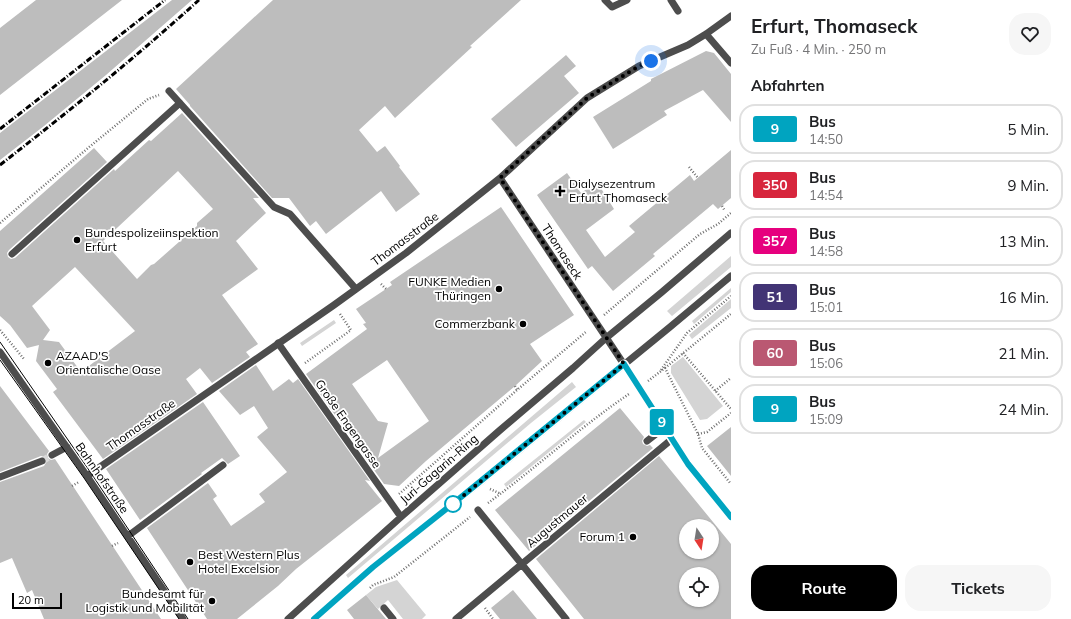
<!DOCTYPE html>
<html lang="de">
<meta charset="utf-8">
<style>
:root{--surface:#fff;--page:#f6f6f6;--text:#202124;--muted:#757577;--line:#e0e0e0;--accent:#000}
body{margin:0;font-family:Mulish,sans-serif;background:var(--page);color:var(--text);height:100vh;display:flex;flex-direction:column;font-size:15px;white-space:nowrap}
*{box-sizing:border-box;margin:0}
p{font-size:13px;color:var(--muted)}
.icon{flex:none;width:22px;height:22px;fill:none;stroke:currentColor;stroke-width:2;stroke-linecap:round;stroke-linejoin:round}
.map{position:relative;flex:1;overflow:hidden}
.details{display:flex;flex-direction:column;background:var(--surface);width:340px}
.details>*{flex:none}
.badge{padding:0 8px;border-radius:3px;font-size:14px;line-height:26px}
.needle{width:26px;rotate:168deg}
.fabs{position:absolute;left:679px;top:519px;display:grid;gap:8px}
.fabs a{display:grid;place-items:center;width:40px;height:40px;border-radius:50%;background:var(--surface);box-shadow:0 1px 3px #0004;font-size:20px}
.scale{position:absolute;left:12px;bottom:10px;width:50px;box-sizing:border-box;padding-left:4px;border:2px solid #000;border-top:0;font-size:11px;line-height:14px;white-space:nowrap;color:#000;-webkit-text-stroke:3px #fff;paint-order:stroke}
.you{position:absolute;width:20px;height:20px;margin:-10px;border:3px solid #fff;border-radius:50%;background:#1a73e8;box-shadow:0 0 0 6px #1a73e833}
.map>.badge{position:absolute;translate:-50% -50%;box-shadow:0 0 0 2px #fff}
h2{padding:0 20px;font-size:15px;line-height:36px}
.round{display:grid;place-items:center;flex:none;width:42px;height:42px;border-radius:16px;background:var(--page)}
.summary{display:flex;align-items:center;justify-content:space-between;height:68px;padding:0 20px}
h1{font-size:19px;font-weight:700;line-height:30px}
.action{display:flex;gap:8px;margin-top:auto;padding:8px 20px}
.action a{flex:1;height:46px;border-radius:16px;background:var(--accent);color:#fff;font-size:16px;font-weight:700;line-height:46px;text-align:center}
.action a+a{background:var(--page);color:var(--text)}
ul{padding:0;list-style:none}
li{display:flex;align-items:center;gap:12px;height:50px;margin:0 8px 6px;padding:0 12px;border:2px solid var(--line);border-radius:16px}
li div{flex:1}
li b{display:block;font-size:15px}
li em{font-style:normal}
li .badge{min-width:44px;font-weight:700;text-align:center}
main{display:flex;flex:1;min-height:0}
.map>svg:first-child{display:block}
.green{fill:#d4d4d4}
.building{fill:#bdbdbd;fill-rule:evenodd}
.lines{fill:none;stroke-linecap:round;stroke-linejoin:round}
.minor-tunnel{stroke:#d9d9d9;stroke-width:7;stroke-dasharray:7 3.5;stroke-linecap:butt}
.path{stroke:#6f6f6f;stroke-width:2.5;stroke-dasharray:1 2;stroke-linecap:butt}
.minor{stroke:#4d4d4d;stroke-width:7}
.tram{stroke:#000;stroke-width:1}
.rail{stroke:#000;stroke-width:3;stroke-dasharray:6 2 1 2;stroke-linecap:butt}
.line-casing{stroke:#fff;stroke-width:9}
.line{stroke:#00a4c0;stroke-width:6}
.walk{stroke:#000;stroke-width:4;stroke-dasharray:0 7.2}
.poi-dot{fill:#000;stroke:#fff;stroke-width:1.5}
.stop-dot{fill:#fff;stroke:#00a4c0;stroke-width:2}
.labels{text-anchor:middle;stroke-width:3.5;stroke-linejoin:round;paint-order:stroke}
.poi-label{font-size:12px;fill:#000;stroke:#fff;text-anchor:start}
.street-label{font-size:12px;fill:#000;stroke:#fff}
</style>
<main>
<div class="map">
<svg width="731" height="619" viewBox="0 0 731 619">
<rect width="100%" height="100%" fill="#fff"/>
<!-- green -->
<path class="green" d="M731 256V267L672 316 667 311Z
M731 288V292L694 324 692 321Z
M731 299V308L692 339 689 335Z
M334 320 336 323 302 346 300 343Z
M683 357 723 406 707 419 700 420 671 373V366Z
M572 382 576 387 531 423 348 578 346 575Z
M584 420 586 422 506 487 504 484Z
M397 580 426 615 422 619H403L388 600 378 609 366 595 376 587Z"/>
<!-- building -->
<path class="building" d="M36 0H122L0 95V28Z
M172 0H192L106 75 44 126 0 160V133Z
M273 0H521L470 46 472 47 395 118 385 106 359 130 377 152 385 146 400 166 399 167 420 194 396 212 381 191 326 234 316 221 310 226 289 198H272L190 106V105L176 89Z
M706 51 714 53 731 74V122L703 90 664 111 667 115 613 149 593 117 651 81V79Z
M566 55 576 66 564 76 579 93 516 147 491 119Z
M182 113 259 198H253L266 213 236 241 258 269 222 295 258 344 246 352 250 357 212 383 200 368 186 379 197 394 103 459 53 392 57 389 36 361 39 345 27 348 10 325 0 316V231L94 148 107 162 9 250 7 253 8 257 11 259 15 258 114 169 115 171 149 140 151 141ZM178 171 213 209 197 223V226L154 264 151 265 137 279 103 241ZM75 267 135 331 81 372 59 342 43 340 50 330 32 306Z
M731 150V198L718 209 713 204 653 254 655 256 613 291 592 266 588 269 537 195 567 173 581 193 597 182 614 209 586 230 605 257 635 232 629 226 690 175 694 181Z
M501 207 574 315 530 344 542 361 515 386 426 461 399 486 384 484 306 374 367 329 363 324 366 323 356 309 392 285 390 282ZM387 360 429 421 378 458 388 423 378 421 352 384Z
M256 365 273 391 289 379 293 383 298 379 370 481 365 480 382 501 296 569 278 586 237 619H207L147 528 208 483 217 496 213 499 231 526 251 512 265 502 259 494 287 472 257 437 268 428 254 406 240 415 219 391Z
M0 386 49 451 47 454 48 458 51 460 55 459 161 619H44L32 590 27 593 12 558 0 563V482L44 466 47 461 45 457 41 456 0 472Z
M203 402 240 456 228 464 222 458 201 473 202 474 140 520 106 469Z
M620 408 644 437 642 441 643 444 647 446 650 445 653 448 529 551 495 510Z
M731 427V476L707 446Z
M659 456 731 544V619H584L536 559ZM686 526H712V552H686ZM686 574H712V600H686Z
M513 590 537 619H500L491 608Z
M366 595 386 619H354L347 610Z"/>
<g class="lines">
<!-- minor-tunnel -->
<path class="minor-tunnel" d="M42 461 52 455"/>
<!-- path -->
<path class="path" d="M689 167 698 178
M722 206 725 211
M0 223 88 148 148 99 159 95
M381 284 386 289
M604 315 700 234 718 224 731 213
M0 330 24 359
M683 353 731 409
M305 363 351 330 340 314
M665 368 731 314
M661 370 687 333 731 296
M648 381 665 368 698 434 702 448 731 484
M515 386 517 390
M715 391 731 378
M698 434 707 432 731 413
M72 486 79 482
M490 489 501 494
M399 494 517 390 587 331
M488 503C536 468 580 427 629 394
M112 546 118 543
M370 588 373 585 394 577 470 517
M485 608 493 619"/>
<!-- minor -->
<path class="minor" d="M605 0 612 7 627 0
M671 0 678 11
M706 34 731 63
M169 91 274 207 290 214 356 289
M500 178 639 387 688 464 731 517
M12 254 180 103
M278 343 401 517
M0 352 87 476 183 619
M647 441 665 427
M52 455 67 447
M87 476 334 305 406 253 500 178 587 98 639 66 688 45 706 34 731 16
M0 477 42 461
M478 510 566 619
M128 536 223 465
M384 608 393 619
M288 619 401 517 499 431 573 368 606 338 662 292 731 233
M314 619 373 567 478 484 670 327 731 276
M456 619 672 439"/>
<!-- tram -->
<path class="tram" d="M0 342 91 473 188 619
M0 360 84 478 179 619"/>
<!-- rail -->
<path class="rail" d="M0 129 165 0
M0 165C68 112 135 58 199 0"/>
</g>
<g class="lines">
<defs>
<path id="line" d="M314 619 373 567 455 502 624 364 688 464 731 517"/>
</defs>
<!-- line casing -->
<use href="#line" class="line-casing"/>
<!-- line -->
<use href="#line" class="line"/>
<!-- walk -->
<path class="walk" d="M453 504 624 364 500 178 587 98 639 66 651 61"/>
</g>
<!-- markers -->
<g class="poi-dot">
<path d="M558 185h4v4h4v4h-4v4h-4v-4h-4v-4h4z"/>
<circle cx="77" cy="240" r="4"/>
<circle cx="499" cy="289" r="4"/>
<circle cx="523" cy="324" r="4"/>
<circle cx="48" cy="363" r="4"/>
<circle cx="633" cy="537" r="4"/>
<circle cx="190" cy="562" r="4"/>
<circle cx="212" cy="601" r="4"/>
</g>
<circle class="stop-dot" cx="453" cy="504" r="8"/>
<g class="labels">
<!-- poi labels -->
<g class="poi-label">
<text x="569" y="188">Dialysezentrum<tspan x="569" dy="14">Erfurt Thomaseck</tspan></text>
<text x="85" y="237">Bundespolizeiinspektion<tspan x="85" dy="14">Erfurt</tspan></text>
<text x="491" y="286" text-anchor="end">FUNKE Medien<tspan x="491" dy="14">Thüringen</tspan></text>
<text x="515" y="328" text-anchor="end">Commerzbank</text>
<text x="56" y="360">AZAAD'S<tspan x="56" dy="14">Orientalische Oase</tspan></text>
<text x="625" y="541" text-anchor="end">Forum 1</text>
<text x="198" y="559">Best Western Plus<tspan x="198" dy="14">Hotel Excelsior</tspan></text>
<text x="204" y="598" text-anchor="end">Bundesamt für<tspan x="204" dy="14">Logistik und Mobilität</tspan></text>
</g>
<!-- street labels -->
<g class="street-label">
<text transform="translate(405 239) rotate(-37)" y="4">Thomasstraße</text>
<text transform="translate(562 252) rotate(57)" y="4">Thomaseck</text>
<text transform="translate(348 424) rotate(55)" y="4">Große Engengasse</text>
<text transform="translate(141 425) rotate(-35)" y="4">Thomasstraße</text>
<text transform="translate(439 469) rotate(-41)" y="4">Juri-Gagarin-Ring</text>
<text transform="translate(102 478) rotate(55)" y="4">Bahnhofstraße</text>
<text transform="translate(557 521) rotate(-40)" y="4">Augustmauer</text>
</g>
</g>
</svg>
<div class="fabs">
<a><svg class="needle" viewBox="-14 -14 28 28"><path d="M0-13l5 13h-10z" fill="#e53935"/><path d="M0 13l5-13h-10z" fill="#757577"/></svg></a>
<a><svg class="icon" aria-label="locate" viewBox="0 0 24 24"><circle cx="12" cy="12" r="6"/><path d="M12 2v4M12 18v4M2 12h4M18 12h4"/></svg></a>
</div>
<div class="scale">20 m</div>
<div class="you" style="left:651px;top:61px"></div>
<b class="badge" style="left:662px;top:422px;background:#00a4c0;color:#fff">9</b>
</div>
<section class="details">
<div class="summary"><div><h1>Erfurt, Thomaseck</h1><p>Zu Fuß · 4 Min. · 250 m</p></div><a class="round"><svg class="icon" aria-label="heart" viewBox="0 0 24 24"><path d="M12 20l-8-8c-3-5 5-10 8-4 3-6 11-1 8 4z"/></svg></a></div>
<h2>Abfahrten</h2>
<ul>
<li><span class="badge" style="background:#00a4c0;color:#fff">9</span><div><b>Bus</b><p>14:50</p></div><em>5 Min.</em></li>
<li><span class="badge" style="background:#d7263d;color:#fff">350</span><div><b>Bus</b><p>14:54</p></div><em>9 Min.</em></li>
<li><span class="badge" style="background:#e6007e;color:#fff">357</span><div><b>Bus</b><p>14:58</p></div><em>13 Min.</em></li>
<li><span class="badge" style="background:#423475;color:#fff">51</span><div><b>Bus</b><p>15:01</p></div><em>16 Min.</em></li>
<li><span class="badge" style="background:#ba5872;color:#fff">60</span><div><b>Bus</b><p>15:06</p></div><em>21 Min.</em></li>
<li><span class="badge" style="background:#00a4c0;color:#fff">9</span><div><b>Bus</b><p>15:09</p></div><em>24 Min.</em></li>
</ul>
<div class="action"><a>Route</a><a>Tickets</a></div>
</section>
</main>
